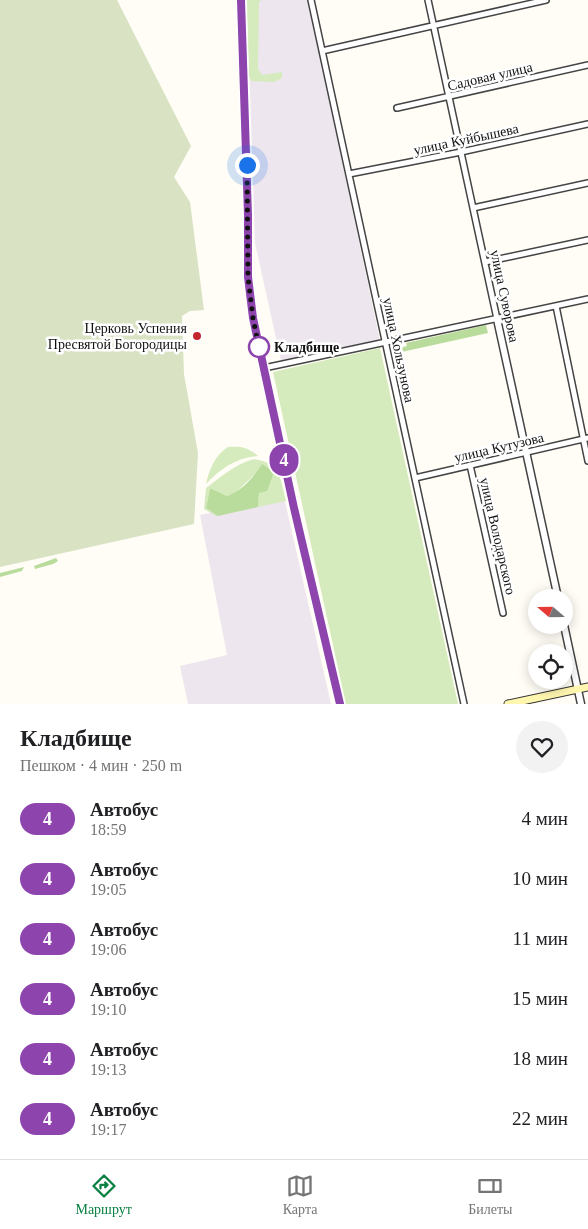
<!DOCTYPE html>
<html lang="ru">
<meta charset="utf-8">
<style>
:root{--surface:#fff;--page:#f2f2f2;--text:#202124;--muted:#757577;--line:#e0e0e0;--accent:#0b8043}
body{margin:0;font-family:Georgia,serif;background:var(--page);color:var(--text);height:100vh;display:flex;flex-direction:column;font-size:19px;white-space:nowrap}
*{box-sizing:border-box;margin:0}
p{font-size:16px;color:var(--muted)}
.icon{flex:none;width:28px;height:28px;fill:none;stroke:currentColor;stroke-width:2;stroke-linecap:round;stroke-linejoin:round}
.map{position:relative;height:704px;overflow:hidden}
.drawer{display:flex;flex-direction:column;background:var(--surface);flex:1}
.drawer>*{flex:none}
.badge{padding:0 10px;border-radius:16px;font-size:18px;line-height:32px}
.needle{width:32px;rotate:290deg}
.buttons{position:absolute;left:528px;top:589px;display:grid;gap:10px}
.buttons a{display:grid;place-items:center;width:45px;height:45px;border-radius:50%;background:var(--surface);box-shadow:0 2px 12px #0003;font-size:25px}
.you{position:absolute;width:25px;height:25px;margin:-12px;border:4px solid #fff;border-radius:50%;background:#1a73e8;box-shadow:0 0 0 8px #1a73e833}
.map>.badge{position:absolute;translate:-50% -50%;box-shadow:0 0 0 2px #fff}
.round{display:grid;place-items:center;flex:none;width:52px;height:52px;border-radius:26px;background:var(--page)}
.headline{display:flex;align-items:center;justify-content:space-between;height:85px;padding:0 20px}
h1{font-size:24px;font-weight:600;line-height:38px}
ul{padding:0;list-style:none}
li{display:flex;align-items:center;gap:15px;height:60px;padding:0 20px}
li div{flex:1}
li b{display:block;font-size:19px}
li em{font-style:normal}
li .badge{min-width:55px;font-weight:700;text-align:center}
.menu{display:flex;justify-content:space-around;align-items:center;height:70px;border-top:1px solid var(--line);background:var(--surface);font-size:14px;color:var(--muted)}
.menu a{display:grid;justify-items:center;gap:2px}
.menu .on{color:var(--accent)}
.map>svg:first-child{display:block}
.industrial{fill:#eee6ef}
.green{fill:#d5ebbd}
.forest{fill:#b9dc9c}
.cemetery{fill:#d9e3c4}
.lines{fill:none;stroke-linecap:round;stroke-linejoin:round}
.minor-casing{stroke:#444;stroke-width:8}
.tertiary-casing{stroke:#444;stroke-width:9}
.secondary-casing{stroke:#333;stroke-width:9}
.minor{stroke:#fff;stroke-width:5}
.tertiary{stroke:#fff;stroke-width:6}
.secondary{stroke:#fff6b0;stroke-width:7}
.line-casing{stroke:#fff;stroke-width:11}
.line{stroke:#8e44ad;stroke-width:8}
.walk{stroke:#111;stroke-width:5;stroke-dasharray:0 9}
.poi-dot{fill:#c4262e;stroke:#fff;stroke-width:2}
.stop-dot{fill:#fff;stroke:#8e44ad;stroke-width:2.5}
.labels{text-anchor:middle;stroke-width:5;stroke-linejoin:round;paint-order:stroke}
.street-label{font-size:14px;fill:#111;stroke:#fff}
.poi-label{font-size:14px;fill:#111;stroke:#fff;text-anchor:end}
.stop-label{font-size:14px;font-weight:bold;fill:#111;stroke:#fff;text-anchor:start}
</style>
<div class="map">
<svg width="588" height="704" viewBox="0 0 588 704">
<rect width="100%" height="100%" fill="#fffdf5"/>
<!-- industrial -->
<path class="industrial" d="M247 0H308L380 341 281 361 255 243Z
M284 497 331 704H188L180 666 227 655 200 515Z"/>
<!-- green -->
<path class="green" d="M247 0H261L259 3 258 69 262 75 282 72V78L274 82 251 81 249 76Z
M380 348 458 704H346L273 372Z
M228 447C240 446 248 447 258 456 237 457 220 469 206 484 209 470 215 455 228 447Z
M254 459C281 463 280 478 286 501L258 507 259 493 254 475 235 493 227 496 210 488 206 508 218 516H216L204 509 206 488C221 477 235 464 254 459Z"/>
<!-- forest -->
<path class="forest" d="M486 325 488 333 397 353 396 349 407 346 406 343Z
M262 464 274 472 267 491 259 493 258 507 218 516 206 508 210 488 227 496C242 491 254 477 262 464Z
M56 558 58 561 53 564 35 569 34 566Z
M24 567 22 571 0 577V573Z"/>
<!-- cemetery -->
<path class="cemetery" d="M0 0H117L191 146 174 177 190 202 204 310 190 311 182 316 184 374 198 453 194 524 0 567Z"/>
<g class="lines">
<defs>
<path id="minor" d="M311 0 464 704
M428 0 497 319
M322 51 546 0
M397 108 588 65
M349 174 461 152 588 124
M473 208 588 183
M485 262 588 240
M556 306 588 461
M264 368 588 299
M470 465 503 613
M415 478 588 438"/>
<path id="tertiary" d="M497 319 558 598
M564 625 581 704"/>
<path id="secondary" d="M241 0 248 215V277L253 318 294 508 340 704
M508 704 588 687"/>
</defs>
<!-- minor casing -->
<use href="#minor" class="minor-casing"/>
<!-- tertiary casing -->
<use href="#tertiary" class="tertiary-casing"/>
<!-- secondary casing -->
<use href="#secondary" class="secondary-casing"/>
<!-- minor -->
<use href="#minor" class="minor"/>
<!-- tertiary -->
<use href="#tertiary" class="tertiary"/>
<!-- secondary -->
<use href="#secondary" class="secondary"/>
</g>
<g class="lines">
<defs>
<path id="line" d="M241 0 248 215V277L253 318 294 508 340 704"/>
</defs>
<!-- line casing -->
<use href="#line" class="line-casing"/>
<!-- line -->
<use href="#line" class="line"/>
<!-- walk -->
<path class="walk" d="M247 165 248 277 253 318 260 353 259 347"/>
</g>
<!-- markers -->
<circle class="poi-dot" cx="197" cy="336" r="5"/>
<circle class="stop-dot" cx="259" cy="347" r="10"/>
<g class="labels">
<!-- street labels -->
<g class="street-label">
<text transform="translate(490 76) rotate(-13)" y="5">Садовая улица</text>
<text transform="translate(466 139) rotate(-12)" y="5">улица Куйбышева</text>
<text transform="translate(505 296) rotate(78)" y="5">улица Суворова</text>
<text transform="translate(399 350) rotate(78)" y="5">улица Хользунова</text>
<text transform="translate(499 447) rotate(-13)" y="5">улица Кутузова</text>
<text transform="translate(498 536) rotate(77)" y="5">улица Володарского</text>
</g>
<!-- poi labels -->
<g class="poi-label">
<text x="187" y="333">Церковь Успения<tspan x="187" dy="16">Пресвятой Богородицы</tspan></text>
</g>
<!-- stop labels -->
<g class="stop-label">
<text x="274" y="352">Кладбище</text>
</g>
</g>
</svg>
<div class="buttons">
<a><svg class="needle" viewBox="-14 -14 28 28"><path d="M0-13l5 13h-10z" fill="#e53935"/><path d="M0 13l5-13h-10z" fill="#757577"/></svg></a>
<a><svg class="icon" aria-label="locate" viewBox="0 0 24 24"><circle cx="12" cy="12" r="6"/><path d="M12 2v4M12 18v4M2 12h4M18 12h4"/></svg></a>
</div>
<div class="you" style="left:247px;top:165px"></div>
<b class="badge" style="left:284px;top:460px;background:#8e44ad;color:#fff">4</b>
</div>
<section class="drawer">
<div class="headline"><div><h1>Кладбище</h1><p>Пешком · 4 мин · 250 m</p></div><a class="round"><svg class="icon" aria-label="heart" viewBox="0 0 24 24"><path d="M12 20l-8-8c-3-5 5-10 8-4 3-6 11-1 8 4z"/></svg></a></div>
<ul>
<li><span class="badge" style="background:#8e44ad;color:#fff">4</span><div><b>Автобус</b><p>18:59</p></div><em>4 мин</em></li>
<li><span class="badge" style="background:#8e44ad;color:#fff">4</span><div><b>Автобус</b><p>19:05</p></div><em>10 мин</em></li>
<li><span class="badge" style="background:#8e44ad;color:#fff">4</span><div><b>Автобус</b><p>19:06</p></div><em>11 мин</em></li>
<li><span class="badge" style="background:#8e44ad;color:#fff">4</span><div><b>Автобус</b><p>19:10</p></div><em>15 мин</em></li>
<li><span class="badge" style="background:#8e44ad;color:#fff">4</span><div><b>Автобус</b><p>19:13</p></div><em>18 мин</em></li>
<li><span class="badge" style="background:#8e44ad;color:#fff">4</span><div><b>Автобус</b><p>19:17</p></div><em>22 мин</em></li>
</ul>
</section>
<nav class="menu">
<a class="on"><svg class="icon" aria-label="directions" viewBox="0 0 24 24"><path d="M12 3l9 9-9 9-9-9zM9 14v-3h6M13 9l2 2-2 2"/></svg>Маршрут</a>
<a><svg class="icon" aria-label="map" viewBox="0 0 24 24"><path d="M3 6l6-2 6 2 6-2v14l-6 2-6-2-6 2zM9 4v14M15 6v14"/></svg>Карта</a>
<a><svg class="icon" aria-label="tickets" viewBox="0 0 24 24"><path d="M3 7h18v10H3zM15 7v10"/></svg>Билеты</a>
</nav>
